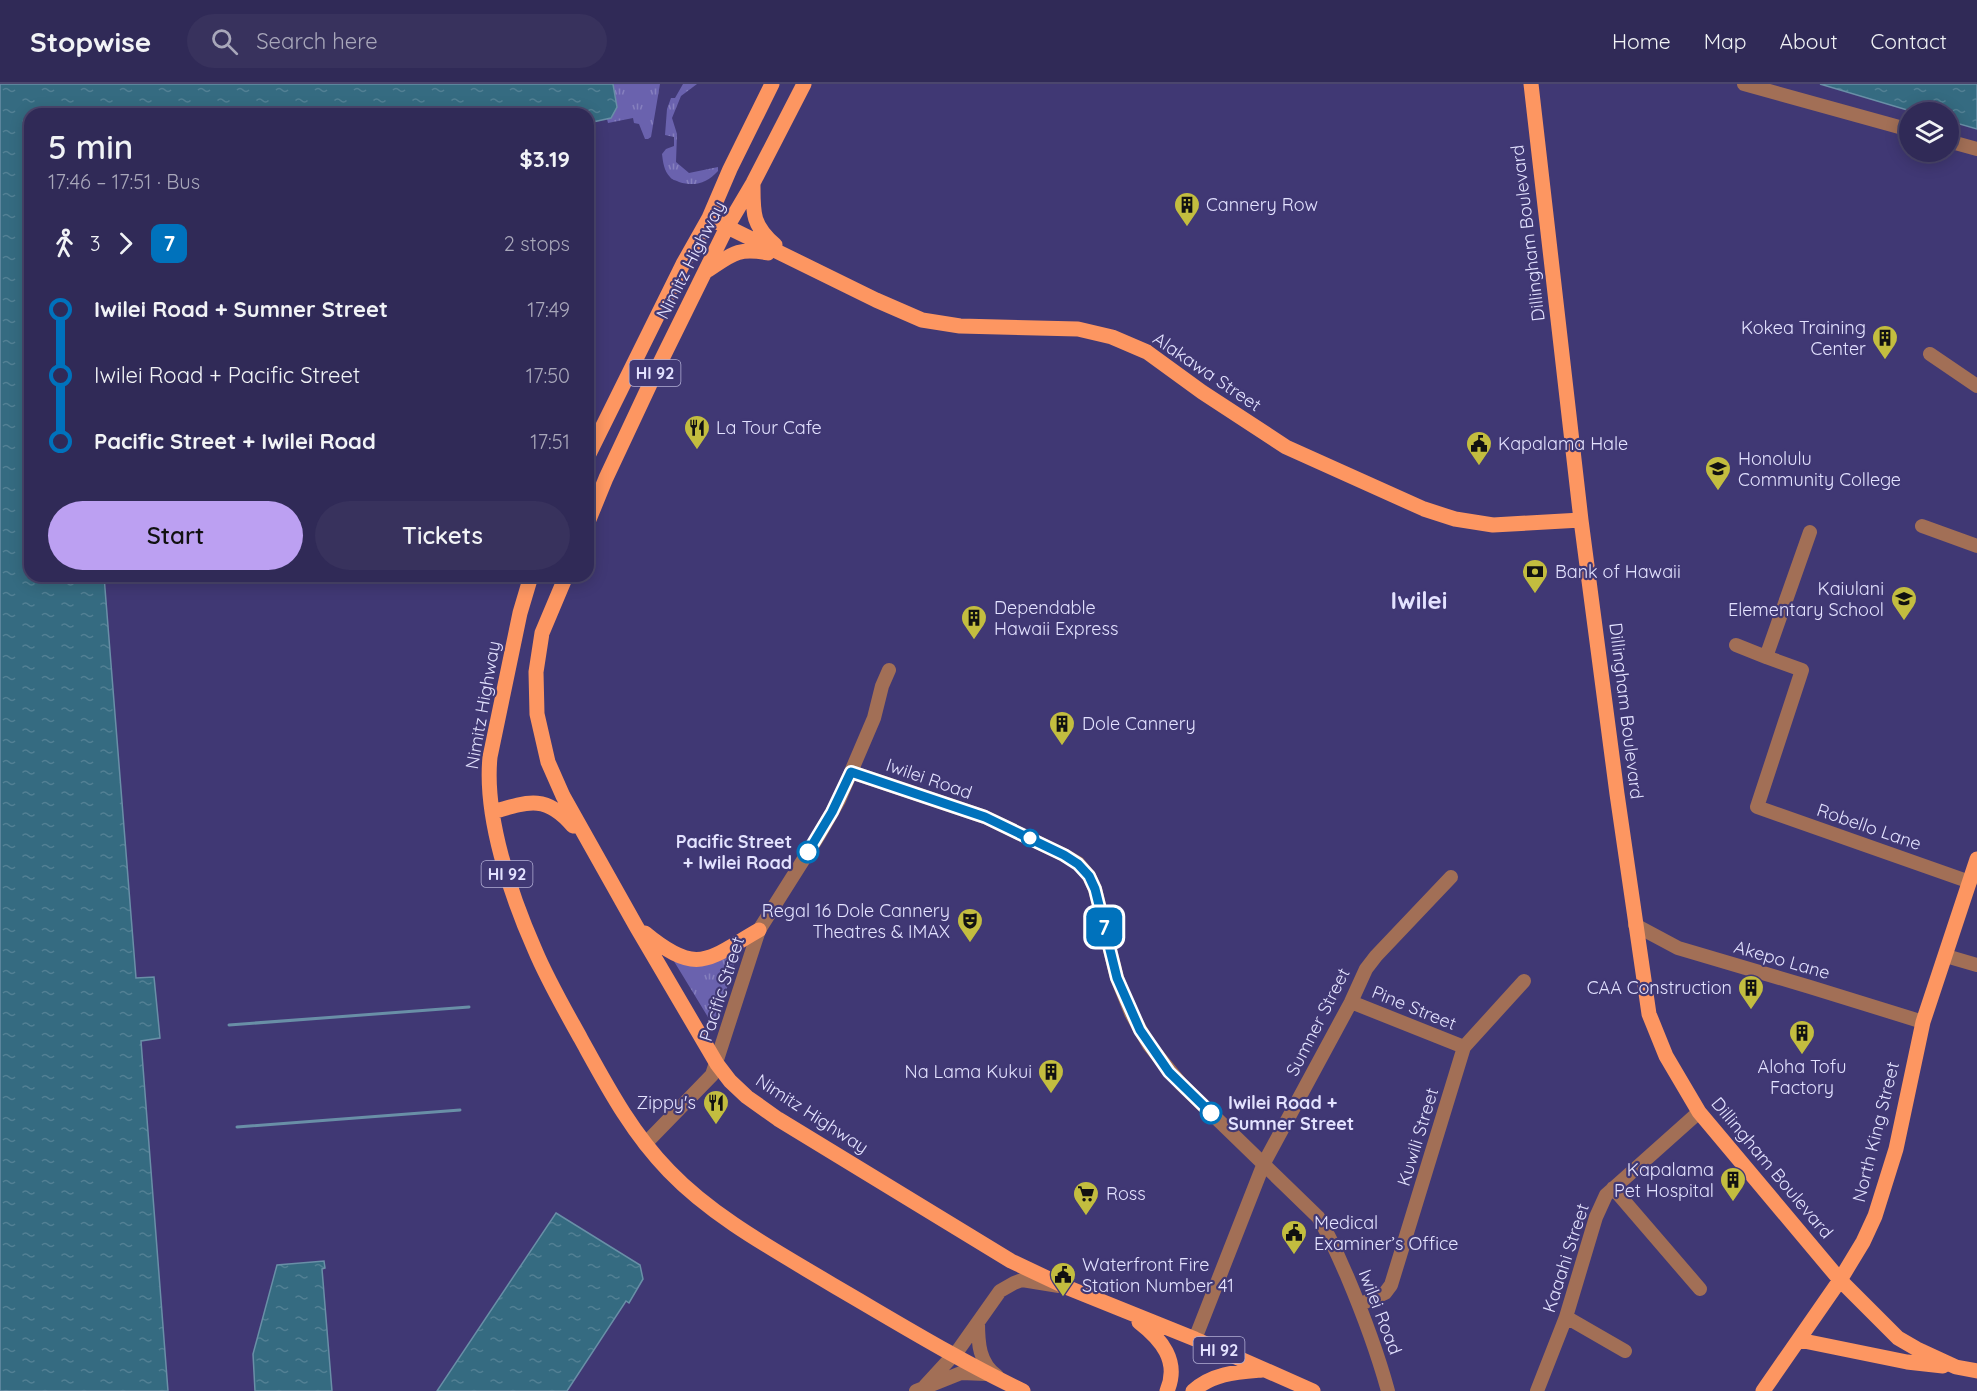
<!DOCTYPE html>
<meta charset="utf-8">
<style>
:root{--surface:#302a57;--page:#38325d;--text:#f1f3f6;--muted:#a8a7ba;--line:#4b466d;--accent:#bca0f2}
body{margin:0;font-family:Quicksand,sans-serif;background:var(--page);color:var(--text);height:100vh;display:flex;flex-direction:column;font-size:22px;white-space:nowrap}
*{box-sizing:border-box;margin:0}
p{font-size:20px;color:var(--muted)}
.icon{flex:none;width:33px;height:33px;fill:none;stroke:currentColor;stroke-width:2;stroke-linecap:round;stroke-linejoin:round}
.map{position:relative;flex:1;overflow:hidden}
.details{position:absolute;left:24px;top:24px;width:570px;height:474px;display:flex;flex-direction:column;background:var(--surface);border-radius:18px;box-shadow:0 3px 15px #0003,0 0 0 2px var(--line)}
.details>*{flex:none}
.badge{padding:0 12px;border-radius:9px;font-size:21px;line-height:39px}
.tools{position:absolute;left:1899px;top:18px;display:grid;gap:12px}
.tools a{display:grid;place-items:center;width:60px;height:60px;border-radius:50%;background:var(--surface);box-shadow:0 3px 15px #0003,0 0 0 2px var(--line);font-size:30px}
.map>.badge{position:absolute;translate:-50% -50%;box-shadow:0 0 0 3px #fff}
.legs{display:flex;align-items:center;gap:9px;height:66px;padding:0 24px;font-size:20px}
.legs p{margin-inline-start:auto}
.head{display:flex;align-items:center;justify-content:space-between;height:102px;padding:0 24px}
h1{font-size:33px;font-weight:600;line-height:45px}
.cta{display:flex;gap:12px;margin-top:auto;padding:12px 24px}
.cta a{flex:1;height:69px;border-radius:36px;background:var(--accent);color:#111;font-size:24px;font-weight:600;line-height:69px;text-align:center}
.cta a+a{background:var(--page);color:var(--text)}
ul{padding:0 24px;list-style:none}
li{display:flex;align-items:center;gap:21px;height:66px;font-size:22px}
li i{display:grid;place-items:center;width:9px;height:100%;margin:0 8px;background:currentColor}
li i::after{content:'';width:15px;height:15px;margin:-8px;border:4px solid;border-radius:50%;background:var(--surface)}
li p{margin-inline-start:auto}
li:first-child i{background:linear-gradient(#0000 50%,currentColor 0)}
li:last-child i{background:linear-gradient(currentColor 50%,#0000 0)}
header{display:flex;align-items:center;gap:36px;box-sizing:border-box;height:84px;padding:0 30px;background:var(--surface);border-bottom:2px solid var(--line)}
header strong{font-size:28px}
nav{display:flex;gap:33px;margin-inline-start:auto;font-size:21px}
.search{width:420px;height:54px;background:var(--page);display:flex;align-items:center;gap:15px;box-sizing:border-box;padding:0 21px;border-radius:33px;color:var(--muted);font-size:22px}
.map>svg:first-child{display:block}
.grass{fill:url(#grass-tufts)}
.water{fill:url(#water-ripples);stroke:#698fa7;stroke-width:1.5}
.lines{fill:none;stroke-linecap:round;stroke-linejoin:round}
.stream{stroke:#698fa7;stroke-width:3}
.minor{stroke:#a26f56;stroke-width:14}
.major{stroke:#fd9661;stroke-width:15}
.line-1-casing{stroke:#fff;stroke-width:14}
.line-1{stroke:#0072bc;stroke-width:9}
.stop-1-dot{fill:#fff;stroke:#0072bc;stroke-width:3}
.labels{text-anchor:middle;stroke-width:4.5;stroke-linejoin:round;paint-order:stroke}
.shield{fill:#403874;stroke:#b2afd5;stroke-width:1.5}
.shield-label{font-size:16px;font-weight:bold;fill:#e3e2ff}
.poi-label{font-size:18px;fill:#e3e2ff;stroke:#403874;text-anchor:start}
.street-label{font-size:18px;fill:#e3e2ff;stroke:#403874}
.stop-label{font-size:18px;font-weight:bold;fill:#e3e2ff;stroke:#403874;text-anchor:end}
.district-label{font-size:24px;font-weight:bold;fill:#e3e2ff;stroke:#403874}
</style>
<header>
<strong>Stopwise</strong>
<div class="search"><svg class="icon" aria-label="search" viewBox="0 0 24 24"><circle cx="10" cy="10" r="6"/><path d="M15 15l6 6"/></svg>Search here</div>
<nav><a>Home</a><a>Map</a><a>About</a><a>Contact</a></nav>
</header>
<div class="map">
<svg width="1977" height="1307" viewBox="0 0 1977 1307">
<defs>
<pattern id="grass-tufts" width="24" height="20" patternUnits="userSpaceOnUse" patternTransform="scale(1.5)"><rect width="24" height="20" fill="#6a62ae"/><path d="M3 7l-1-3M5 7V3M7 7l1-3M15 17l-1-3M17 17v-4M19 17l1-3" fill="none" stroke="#8680be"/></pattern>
<pattern id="water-ripples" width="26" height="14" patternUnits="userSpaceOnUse" patternTransform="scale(1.5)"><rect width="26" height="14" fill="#356b81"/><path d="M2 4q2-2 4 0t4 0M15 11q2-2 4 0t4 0" fill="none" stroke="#528094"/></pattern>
</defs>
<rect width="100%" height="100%" fill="#403874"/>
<!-- grass -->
<path class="grass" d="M613 0H660L651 53 648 55H645L639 40 634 39 633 34 608 39 607 35 611 34 617 23Z
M683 0H697L681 12 672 34 677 50 676 78 689 89 718 83V87C707 99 695 103 679 98 675 96 672 96 670 93 664 87 663 78 662 70L666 65 674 62V53L665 51 667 25 671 14H675Z
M738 862 733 886 714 943 672 874Z"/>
<!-- water -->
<path class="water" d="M0 0H613L617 23 611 34 588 39V30H30V492H104L136 894 154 893 160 954 141 957 168 1307H0Z
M1820 0H1977V45L1949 37 1948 28H1914Z
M556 1129 640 1181 643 1195 629 1219 626 1217 567 1307H437Z
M324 1177 325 1184 322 1185 332 1307H255L253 1270 277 1181Z"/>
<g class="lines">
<!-- stream -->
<path class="stream" d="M229 941 469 923
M237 1043 460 1026"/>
<!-- minor -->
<path class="minor" d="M1744 0 1910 46
M1948 57 1977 65
M1930 270 1977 302
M1922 442 1977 462
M1810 448 1766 573 1802 586 1757 723 1970 798
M1736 561 1766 573
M851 688 985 733 1064 771 1078 779 1089 792 1095 805 1117 894 1131 929 1149 961 1181 1000 1318 1133C1330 1152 1338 1172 1347 1192 1363 1230 1377 1267 1388 1307
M1635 841 1678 864 1810 903 1923 938
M1946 872 1977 881
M1351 918 1464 963
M645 1060 712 991 759 846 819 751 839 716 874 634 882 602 889 586
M1613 1104 1700 1205
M1359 1221 1385 1209 1391 1201 1464 963 1524 897
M1566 1233 1625 1267
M978 1238C978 1259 979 1279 997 1292
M1195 1255 1264 1079 1351 918 1366 885 1376 872 1451 793
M925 1302 959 1265 1000 1207 1014 1199 1022 1196 1059 1202
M916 1307 961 1289 986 1290
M1537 1307 1566 1233 1596 1133 1606 1111 1699 1028"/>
<!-- major -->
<path class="major" d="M1531 0 1581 436 1617 710 1649 930 1666 972 1699 1028 1840 1196 1898 1254 1917 1265 1956 1283 1977 1287
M753 100C753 129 752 141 775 161
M709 134 876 216 922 236 960 242 1078 245 1112 253 1147 268 1202 308 1286 363 1424 425 1455 435 1493 441 1581 436
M708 186C732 170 738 163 768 169
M588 372 683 180 709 134 730 85 772 0
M588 438 606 394 658 283 727 143 753 99 804 0
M531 492 520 529 490 673C484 733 511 812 535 866 548 897 565 926 581 955 607 1002 631 1048 669 1087 715 1135 780 1169 836 1203 898 1239 958 1276 1023 1307
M566 492 542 549 536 588 537 630 548 678 563 712 636 842 717 980 730 997 747 1013 778 1035 1011 1177 1066 1203 1195 1255 1313 1307
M493 728C529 717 547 711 573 742
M645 849C698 893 708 875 759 846
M1139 1238C1161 1255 1180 1277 1167 1307
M1799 1256 1907 1278 1943 1282
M1193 1307C1213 1289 1237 1288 1262 1286
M1763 1307 1840 1196 1863 1158 1875 1132 1896 1065 1923 938 1977 775"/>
</g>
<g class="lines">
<defs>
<path id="line-1" d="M808 768 832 728 851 688 985 733 1064 771 1078 780 1089 792 1095 805 1117 894 1140 946 1169 988 1211 1029"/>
</defs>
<!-- line-1 casing -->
<use href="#line-1" class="line-1-casing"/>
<!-- line-1 -->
<use href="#line-1" class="line-1"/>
</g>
<!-- icons -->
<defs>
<symbol id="building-pin" viewBox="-11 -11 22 30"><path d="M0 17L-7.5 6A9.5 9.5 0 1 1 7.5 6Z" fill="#c3bd3f" stroke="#403874"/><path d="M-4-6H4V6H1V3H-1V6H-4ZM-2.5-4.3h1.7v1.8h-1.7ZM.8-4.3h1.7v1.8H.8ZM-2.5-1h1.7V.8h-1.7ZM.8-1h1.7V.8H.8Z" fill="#111"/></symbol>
<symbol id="restaurant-pin" viewBox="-11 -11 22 30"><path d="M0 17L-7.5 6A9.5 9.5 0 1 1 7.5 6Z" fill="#c3bd3f" stroke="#403874"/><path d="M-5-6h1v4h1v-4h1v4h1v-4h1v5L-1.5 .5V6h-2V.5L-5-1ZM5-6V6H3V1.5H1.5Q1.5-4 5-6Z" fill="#111"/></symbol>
<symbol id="civic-pin" viewBox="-11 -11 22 30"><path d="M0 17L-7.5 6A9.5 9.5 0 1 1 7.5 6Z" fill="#c3bd3f" stroke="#403874"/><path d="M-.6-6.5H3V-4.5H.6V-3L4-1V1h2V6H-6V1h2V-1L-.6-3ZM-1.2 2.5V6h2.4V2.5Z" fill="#111"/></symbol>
<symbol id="university-pin" viewBox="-11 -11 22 30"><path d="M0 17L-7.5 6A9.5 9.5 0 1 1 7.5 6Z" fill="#c3bd3f" stroke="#403874"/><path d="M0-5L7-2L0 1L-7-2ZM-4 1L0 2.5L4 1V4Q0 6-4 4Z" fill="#111"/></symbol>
<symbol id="bank-pin" viewBox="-11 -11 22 30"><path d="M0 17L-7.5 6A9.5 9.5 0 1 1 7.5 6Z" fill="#c3bd3f" stroke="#403874"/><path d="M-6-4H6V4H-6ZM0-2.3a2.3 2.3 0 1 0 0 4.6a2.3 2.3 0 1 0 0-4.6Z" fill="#111"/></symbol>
<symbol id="school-pin" viewBox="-11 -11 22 30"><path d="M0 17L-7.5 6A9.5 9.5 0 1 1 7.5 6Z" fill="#c3bd3f" stroke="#403874"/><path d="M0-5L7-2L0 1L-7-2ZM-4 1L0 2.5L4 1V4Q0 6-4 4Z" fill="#111"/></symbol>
<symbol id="theatre-pin" viewBox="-11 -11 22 30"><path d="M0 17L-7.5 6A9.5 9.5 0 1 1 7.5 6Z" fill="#c3bd3f" stroke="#403874"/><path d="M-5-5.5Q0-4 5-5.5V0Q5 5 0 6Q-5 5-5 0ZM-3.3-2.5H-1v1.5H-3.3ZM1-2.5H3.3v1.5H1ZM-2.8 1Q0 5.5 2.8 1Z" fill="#111"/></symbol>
<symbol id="supermarket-pin" viewBox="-11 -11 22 30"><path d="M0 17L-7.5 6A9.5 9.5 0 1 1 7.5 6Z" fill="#c3bd3f" stroke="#403874"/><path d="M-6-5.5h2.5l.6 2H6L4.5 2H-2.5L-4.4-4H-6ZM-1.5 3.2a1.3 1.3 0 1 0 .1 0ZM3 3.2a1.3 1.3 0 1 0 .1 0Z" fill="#111"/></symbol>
</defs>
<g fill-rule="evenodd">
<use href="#building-pin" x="1172" y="106" width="30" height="40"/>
<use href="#building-pin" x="1870" y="239" width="30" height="40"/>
<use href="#restaurant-pin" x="682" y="329" width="30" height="40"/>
<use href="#civic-pin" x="1464" y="345" width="30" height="40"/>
<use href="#university-pin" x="1703" y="370" width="30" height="40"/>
<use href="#bank-pin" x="1520" y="473" width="30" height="40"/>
<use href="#school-pin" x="1889" y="500" width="30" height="40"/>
<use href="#building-pin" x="959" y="519" width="30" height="40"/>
<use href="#building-pin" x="1047" y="625" width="30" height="40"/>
<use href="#theatre-pin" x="955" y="822" width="30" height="40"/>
<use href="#building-pin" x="1736" y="889" width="30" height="40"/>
<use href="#building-pin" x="1787" y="934" width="30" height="40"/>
<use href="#building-pin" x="1036" y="973" width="30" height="40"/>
<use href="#restaurant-pin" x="701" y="1004" width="30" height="40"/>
<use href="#building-pin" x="1718" y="1081" width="30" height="40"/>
<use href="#supermarket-pin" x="1071" y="1095" width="30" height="40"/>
<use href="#civic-pin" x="1279" y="1134" width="30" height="40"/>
<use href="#civic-pin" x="1048" y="1176" width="30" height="40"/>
</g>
<!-- markers -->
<g class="stop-1-dot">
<circle cx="1030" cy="754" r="8"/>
<circle cx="808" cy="768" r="10"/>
<circle cx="1211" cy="1029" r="10"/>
</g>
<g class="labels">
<!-- shield labels -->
<g class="shield">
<rect x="629.5" y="276" width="51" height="26" rx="4.5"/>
<rect x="481.5" y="777" width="51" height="26" rx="4.5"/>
<rect x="1193.5" y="1253" width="51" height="26" rx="4.5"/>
</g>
<g class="shield-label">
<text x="655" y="295">HI 92</text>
<text x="507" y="796">HI 92</text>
<text x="1219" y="1272">HI 92</text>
</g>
<!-- poi labels -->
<g class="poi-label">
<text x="1206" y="127">Cannery Row</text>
<text x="1866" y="250" text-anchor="end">Kokea Training<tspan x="1866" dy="21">Center</tspan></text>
<text x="716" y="350">La Tour Cafe</text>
<text x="1498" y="366">Kapalama Hale</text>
<text x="1738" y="381">Honolulu<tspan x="1738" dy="21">Community College</tspan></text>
<text x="1555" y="494">Bank of Hawaii</text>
<text x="1884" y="511" text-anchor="end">Kaiulani<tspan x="1884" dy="21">Elementary School</tspan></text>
<text x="994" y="530">Dependable<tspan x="994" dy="21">Hawaii Express</tspan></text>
<text x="1082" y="646">Dole Cannery</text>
<text x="950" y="833" text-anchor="end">Regal 16 Dole Cannery<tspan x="950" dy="21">Theatres &amp; IMAX</tspan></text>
<text x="1732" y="910" text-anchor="end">CAA Construction</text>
<text x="1802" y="989" text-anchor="middle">Aloha Tofu<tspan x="1802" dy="21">Factory</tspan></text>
<text x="1032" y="994" text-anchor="end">Na Lama Kukui</text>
<text x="696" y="1025" text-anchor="end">Zippy's</text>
<text x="1714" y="1092" text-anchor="end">Kapalama<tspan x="1714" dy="21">Pet Hospital</tspan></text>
<text x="1106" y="1116">Ross</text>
<text x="1314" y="1145">Medical<tspan x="1314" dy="21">Examiner’s Office</tspan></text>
<text x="1082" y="1187">Waterfront Fire<tspan x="1082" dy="21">Station Number 41</tspan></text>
</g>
<!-- street labels -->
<g class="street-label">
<text transform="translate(1528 149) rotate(-97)" y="6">Dillingham Boulevard</text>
<text transform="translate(691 176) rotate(-63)" y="6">Nimitz Highway</text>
<text transform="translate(1207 288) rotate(34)" y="6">Alakawa Street</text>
<text transform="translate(483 621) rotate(-80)" y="6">Nimitz Highway</text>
<text transform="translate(1626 627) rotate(83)" y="6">Dillingham Boulevard</text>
<text transform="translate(929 695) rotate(19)" y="6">Iwilei Road</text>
<text transform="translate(1869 743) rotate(19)" y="6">Robello Lane</text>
<text transform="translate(1782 876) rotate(16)" y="6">Akepo Lane</text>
<text transform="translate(722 905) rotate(-72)" y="6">Pacific Street</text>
<text transform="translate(1414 924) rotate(22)" y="6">Pine Street</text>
<text transform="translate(1318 938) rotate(-63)" y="6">Sumner Street</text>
<text transform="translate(812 1030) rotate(33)" y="6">Nimitz Highway</text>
<text transform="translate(1876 1048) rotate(-76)" y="6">North King Street</text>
<text transform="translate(1418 1053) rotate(-73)" y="6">Kuwili Street</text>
<text transform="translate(1772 1084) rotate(50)" y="6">Dillingham Boulevard</text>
<text transform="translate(1566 1174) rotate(-72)" y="6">Kaaahi Street</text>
<text transform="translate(1380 1228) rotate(69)" y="6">Iwilei Road</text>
</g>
<!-- stop labels -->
<g class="stop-label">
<text x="792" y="764">Pacific Street<tspan x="792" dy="21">+ Iwilei Road</tspan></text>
<text x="1228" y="1025" text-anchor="start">Iwilei Road +<tspan x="1228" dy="21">Sumner Street</tspan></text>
</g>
<!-- district labels -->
<g class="district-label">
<text x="1419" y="525">Iwilei</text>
</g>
</g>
</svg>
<div class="tools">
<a><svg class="icon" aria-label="layers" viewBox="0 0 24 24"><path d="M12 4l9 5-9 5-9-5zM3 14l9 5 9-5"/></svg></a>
</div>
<b class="badge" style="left:1104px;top:843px;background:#0072bc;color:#fff">7</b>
<section class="details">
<div class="head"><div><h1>5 min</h1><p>17:46 – 17:51 · Bus</p></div><b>$3.19</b></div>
<div class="legs"><svg class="icon" aria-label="walk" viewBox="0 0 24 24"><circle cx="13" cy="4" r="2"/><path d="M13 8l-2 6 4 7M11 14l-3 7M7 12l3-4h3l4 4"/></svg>3<svg class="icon" aria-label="forward" viewBox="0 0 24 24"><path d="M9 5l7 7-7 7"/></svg><b class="badge" style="background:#0072bc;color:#fff">7</b><p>2 stops</p></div>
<ul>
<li><i style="color:#0072bc"></i><b>Iwilei Road + Sumner Street</b><p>17:49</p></li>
<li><i style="color:#0072bc"></i><span>Iwilei Road + Pacific Street</span><p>17:50</p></li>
<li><i style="color:#0072bc"></i><b>Pacific Street + Iwilei Road</b><p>17:51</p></li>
</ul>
<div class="cta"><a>Start</a><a>Tickets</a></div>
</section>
</div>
